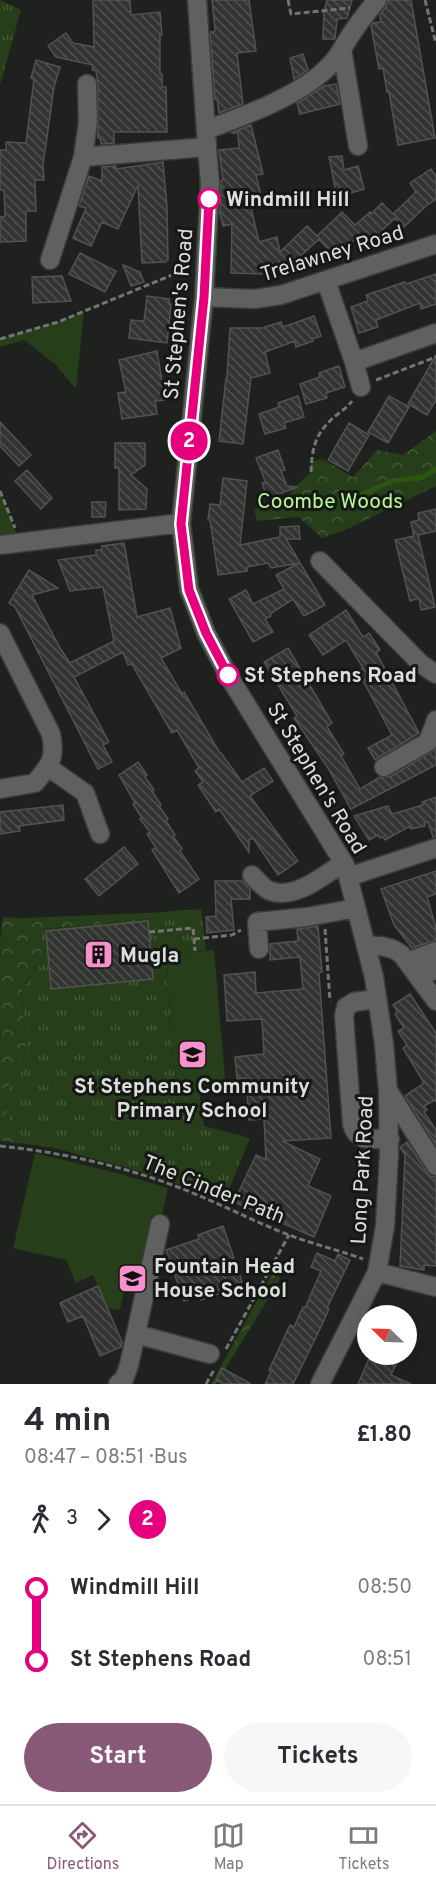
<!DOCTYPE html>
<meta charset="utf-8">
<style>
:root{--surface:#fff;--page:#f7f7f7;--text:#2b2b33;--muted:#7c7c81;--line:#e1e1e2;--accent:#875877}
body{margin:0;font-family:Overpass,sans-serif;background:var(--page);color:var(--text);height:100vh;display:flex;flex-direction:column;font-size:22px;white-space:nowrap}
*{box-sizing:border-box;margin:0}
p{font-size:20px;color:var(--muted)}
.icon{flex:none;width:33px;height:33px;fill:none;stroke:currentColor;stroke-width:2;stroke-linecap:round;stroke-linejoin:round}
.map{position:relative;height:1384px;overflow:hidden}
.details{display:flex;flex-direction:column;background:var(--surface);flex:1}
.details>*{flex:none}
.badge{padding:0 12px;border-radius:20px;font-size:21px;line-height:39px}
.needle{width:39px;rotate:293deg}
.fabs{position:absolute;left:357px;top:1305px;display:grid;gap:12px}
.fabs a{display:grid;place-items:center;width:60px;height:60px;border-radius:50%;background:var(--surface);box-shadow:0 6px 24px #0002;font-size:30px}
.map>.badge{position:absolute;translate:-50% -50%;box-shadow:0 0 0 3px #fff}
.legs{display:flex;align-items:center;gap:9px;height:66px;padding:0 24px;font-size:20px}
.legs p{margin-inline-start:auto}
.headline{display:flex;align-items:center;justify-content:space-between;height:102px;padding:0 24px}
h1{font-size:33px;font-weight:700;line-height:45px}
.action{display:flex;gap:12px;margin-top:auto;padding:12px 24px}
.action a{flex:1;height:69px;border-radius:36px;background:var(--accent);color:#fff;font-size:24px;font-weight:700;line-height:69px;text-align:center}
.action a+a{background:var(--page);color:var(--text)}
ul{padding:0 24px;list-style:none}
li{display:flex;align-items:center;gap:21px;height:72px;font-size:22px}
li i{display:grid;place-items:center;width:9px;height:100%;margin:0 8px;background:currentColor}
li i::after{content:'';width:15px;height:15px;margin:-8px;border:4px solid;border-radius:50%;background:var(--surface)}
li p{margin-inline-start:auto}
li:first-child i{background:linear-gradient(#0000 50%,currentColor 0)}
li:last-child i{background:linear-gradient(currentColor 50%,#0000 0)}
.dock{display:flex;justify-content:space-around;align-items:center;height:84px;border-top:2px solid var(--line);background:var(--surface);font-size:16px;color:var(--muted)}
.dock a{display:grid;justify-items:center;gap:3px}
.dock .active{color:var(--accent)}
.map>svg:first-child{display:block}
.green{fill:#263e1a}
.forest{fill:url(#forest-crowns)}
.park{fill:url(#park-tufts)}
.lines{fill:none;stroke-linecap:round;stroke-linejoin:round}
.stream{stroke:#2c5610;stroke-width:5}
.building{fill:url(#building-back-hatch);stroke:#50534f;stroke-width:1.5}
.minor-casing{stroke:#3b3d3a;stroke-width:21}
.path{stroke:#727572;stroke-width:3;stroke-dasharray:6 3;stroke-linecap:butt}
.minor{stroke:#5e615d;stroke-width:18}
.line-1-casing{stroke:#fff;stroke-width:14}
.line-1{stroke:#e6007e;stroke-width:9}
.stop-1-dot{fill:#fff;stroke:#e6007e;stroke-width:3}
.labels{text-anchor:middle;stroke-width:6;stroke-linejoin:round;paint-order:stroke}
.stop-label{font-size:21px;font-weight:bold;fill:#dddfdd;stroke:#151814;text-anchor:start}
.street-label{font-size:21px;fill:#dddfdd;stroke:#151814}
.park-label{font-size:21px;fill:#b7f798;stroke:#151814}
.poi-label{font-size:21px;font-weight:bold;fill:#dddfdd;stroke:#151814;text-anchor:start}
</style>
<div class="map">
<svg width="436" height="1384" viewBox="0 0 436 1384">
<defs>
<pattern id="forest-crowns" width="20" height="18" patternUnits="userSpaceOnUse" patternTransform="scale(1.5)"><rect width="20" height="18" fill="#263e1a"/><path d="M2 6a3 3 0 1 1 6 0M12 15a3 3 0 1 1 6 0" fill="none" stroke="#45593b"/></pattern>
<pattern id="park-tufts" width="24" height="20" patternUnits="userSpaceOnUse" patternTransform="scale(1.5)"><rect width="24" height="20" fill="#263e1a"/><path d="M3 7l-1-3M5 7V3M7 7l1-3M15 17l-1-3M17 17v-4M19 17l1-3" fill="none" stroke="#45593b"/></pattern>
<pattern id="building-back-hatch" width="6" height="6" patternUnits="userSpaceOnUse" patternTransform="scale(1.5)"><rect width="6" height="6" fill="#323431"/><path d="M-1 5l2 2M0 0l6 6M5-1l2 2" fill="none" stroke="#4f514e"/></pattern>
</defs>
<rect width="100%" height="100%" fill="#1e211d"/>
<!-- green -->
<path class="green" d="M84 312 76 389 54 363 24 340 0 347V339L58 322Z
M0 491 20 543 0 545Z
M214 950 226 1089 177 1093 165 954Z
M35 1153 121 1174 168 1188 150 1270 130 1265 120 1310 107 1308 93 1275 76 1283 66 1260 13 1248Z"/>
<!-- forest -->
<path class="forest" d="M436 431V486L345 530 322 538 299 517 257 521 254 510 269 502 290 494 295 487 311 472V462L322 459 353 477 377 450 403 455Z
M148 913 149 918 47 929 40 934 43 963 36 969 25 984 21 997 27 1044 22 1067 10 1082 12 1129 26 1144 0 1141V941L3 917 23 918Z
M276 1272 280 1279C262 1310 243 1339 225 1370L222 1368 216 1380 218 1381 216 1384H211L271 1275Z"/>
<!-- park -->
<path class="park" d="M0 0 21 10 0 85Z
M201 909 206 950 165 954 177 1093 199 1091 204 1126 250 1138 224 1202 195 1190 147 1173 50 1147 26 1144 12 1129 5 1104 10 1082 22 1067 27 1044 21 997 25 985 36 969 43 963 40 934 42 930 149 918 148 913Z"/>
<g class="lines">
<!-- stream -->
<path class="stream" d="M290 507 353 498 393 481 423 477 436 469"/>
</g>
<!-- building -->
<path class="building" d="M93 0H130L131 15 160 12 162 35H160V74H162V87H166L167 132H114V143L101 144 100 138H98V84L96 71 92 70 93 65 56 57 48 46 66 33 73 43 94 47Z
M212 0H249L256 51 237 53 243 104 219 113 217 98 215 99 210 32H214L215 29Z
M327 0H352L347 18 337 19 335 39H323L324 11Z
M388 0H411L435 138 398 145 389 92H387L383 68 379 69 371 26 373 23 381 22 380 15 386 7Z
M303 54 308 70 294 79 290 58Z
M36 60 60 67 54 87 49 123 43 165 44 180H35L36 211H26V241L0 242V217L5 216 4 190H0V150H6V142L26 143 34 79 31 78Z
M336 84 340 104 300 114 297 103 324 86Z
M251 125 263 174 256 175 262 200 250 203 259 242 277 237 280 252 307 226 317 236 342 212 355 225 370 212 371 214 382 203 393 214 416 192 410 183 431 169 436 176V199L426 206 404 227 395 218 369 243 361 234 340 253 336 248 331 253 319 239 294 262 265 271 264 274 231 273 232 224 223 226 220 213 221 181 223 180 219 150 239 148 238 133H231Z
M342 156 344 170 358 166 364 189 337 197 329 157Z
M163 162 167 207 168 260H166V262L142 263 138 185 118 229 102 222 91 246 73 238 86 208 79 206 89 176 102 181V167L116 166V169Z
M80 253 116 271 105 292 69 274Z
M123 265 140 272 144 282 131 286Z
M436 274V304L421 309 420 303 394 313 376 320 378 327 359 333 351 307 368 301 366 295 405 282 406 284Z
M62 276 71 301 33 303 32 277Z
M147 296 169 299V304H171L167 343 129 338 131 320 144 321Z
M314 316 321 336 312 339 313 341 296 347 295 341 265 352 270 373 251 378 243 444 219 441 226 378H227L230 328H262L281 322 283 327Z
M157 351 165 400 155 401 157 414 122 419 118 393 126 392 119 360Z
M436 355V400L427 415 408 404Z
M339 366 345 387 326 393 327 398 306 404 300 384 320 377 319 373Z
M298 396 304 417 284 423 286 428 265 434 259 414 279 407 278 403Z
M389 396 409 407 388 443 368 432Z
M0 422 31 455 19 466 0 446Z
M349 423 369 435 348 471 328 460Z
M115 443H145V465L131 475 147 489 146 509 119 510V468H115Z
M278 450 285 470 281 471 287 486 298 487 267 498 262 483H266L256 458Z
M27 470 52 498 41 509 15 481Z
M223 478 247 481 240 545 280 537V527L299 526 300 539H286L325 605 304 616 293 599 270 614 271 616 265 619 273 632 253 642 229 599 246 590 253 604 284 589 276 575 299 563 271 568 268 563 247 567V571L218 575 210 520H208L210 504 220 505Z
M92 502H106L105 517H92Z
M436 509V531L418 535 435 607 421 610 419 598 410 601 395 540 414 536 411 522 419 520 418 513Z
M124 543 137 617 170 608 181 648 161 658 182 694 184 692 220 753H221L242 782 264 768 273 781 250 796 298 861 278 875 253 838 249 840V852L219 809 216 812 198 785 203 782 195 771 199 768 177 730 172 733 133 666 131 664 128 665 123 652 74 677 109 742 103 745 112 762 98 769 15 607 9 603 29 570 58 588 32 595 60 648 70 663 114 641 103 587 70 591 58 560 96 555V550H102V546Z
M346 610 363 637 369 633 375 642 380 650 376 652 419 733 375 760 368 748 392 735 358 671 363 668 346 640 323 655 309 635Z
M288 648 332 723 327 727 344 754 341 756 360 789 380 777H390L436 749V765L351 809 328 768 294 718 297 716 264 662Z
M138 762 147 775 145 777 154 790 152 791 161 805 159 806 168 819 166 821 175 835 173 836 182 849 180 851 199 879 179 893 152 850 156 848 147 834 150 832 140 819 142 818 133 804 135 803 119 775Z
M436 797V836L433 837 428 822 424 823 425 826 411 829 410 826 385 840 383 837 380 838 378 835 369 840 354 816 388 806 392 814 423 805 422 802Z
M63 805 64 820 19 826 20 831 0 834V812Z
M124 847 138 864 99 896 85 879Z
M436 871V894L427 897 436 928V940L412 948 394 925 381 889Z
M215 881H243L250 889V899H231L234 930 207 933 206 917 216 916Z
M148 921 153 979 51 989 46 931Z
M318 926 322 972 319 973 331 1138 282 1141 320 1159 308 1186 331 1196 314 1237 234 1202 256 1155 266 1160 264 1119 249 1120 246 1078 237 1079 235 1057 264 1054 262 1019 227 1021 224 975 255 972 256 993 303 989 300 957 270 960V944L298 941 297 929Z
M410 994 436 1033V1102L435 1100 424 1106 427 1110 424 1112 436 1130V1145L405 1096 424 1083 403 1048 407 1045 398 1031 404 1028 395 1014 398 1012 393 1005Z
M407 1142 427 1172 430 1176 436 1177V1266L424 1265V1270L400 1266 405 1155 400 1147Z
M223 1226 242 1282 227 1287V1291L201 1300 199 1296 184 1301 166 1250 199 1239 198 1235Z
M317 1253 335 1261 338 1254 350 1260 327 1308 329 1309 319 1331 293 1384H265L271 1372 269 1370 290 1325 294 1327 303 1307 305 1308 321 1271 311 1267Z
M98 1286 122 1342 121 1347 100 1356 83 1316 68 1322 60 1303Z
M371 1354H401L391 1375 411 1384H358Z
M222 1368 251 1384H223L216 1380Z"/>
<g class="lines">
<defs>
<path id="minor" d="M197 0 207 147 210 183 204 297 181 523 189 589 206 633 228 675 345 865 374 977 384 1044 388 1091 389 1154 385 1226 377 1272 320 1384
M342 49 358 146
M206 130C244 116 303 95 331 64 340 55 345 43 352 33 359 22 368 11 377 0
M83 157 207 147
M50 260 83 157 88 122 87 84
M326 281 354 362 436 333
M204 297 254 299 281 295 436 244
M354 362 361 387
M0 545 181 523
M320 561 421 664 436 674
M0 633 51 734C56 760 50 764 35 783L0 789
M48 767 85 793 100 834
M384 767 428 742 436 720
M252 875C257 880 264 889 270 891 295 900 323 876 343 863
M348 877 436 848
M367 946C380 945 392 946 402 955L436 1001
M259 949 257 922 307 917 356 908
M408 962 436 951
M418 976 436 970
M377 999 354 1002 346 1007 344 1016 352 1124C357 1144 373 1138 390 1139
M389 1092 436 1166
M377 1272 436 1287
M136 1334 210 1354
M118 1384 124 1379 129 1365 160 1224"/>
</defs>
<!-- minor casing -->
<use href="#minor" class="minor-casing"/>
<!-- path -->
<path class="path" d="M288 0 291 14 350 8
M425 0 436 44
M0 339 58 322 189 268
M376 380 436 357
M311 472C312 448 315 434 334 417 340 412 347 408 352 401
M0 491 15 528
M325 929 330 1001
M149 932 193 928 195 951
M194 939 232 935 241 930
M0 1146C59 1152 119 1165 175 1186 213 1200 250 1220 289 1235 313 1244 338 1250 363 1259
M226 1349 289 1235
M206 1384 214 1370"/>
<!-- minor -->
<use href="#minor" class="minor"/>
</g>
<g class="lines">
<defs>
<path id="line-1" d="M209 199 204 297 181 524 189 590 206 633 228 675"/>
</defs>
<!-- line-1 casing -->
<use href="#line-1" class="line-1-casing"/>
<!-- line-1 -->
<use href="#line-1" class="line-1"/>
</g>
<!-- icons -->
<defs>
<symbol id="building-square" viewBox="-11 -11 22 22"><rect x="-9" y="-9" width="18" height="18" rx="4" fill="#f890cb" stroke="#151814"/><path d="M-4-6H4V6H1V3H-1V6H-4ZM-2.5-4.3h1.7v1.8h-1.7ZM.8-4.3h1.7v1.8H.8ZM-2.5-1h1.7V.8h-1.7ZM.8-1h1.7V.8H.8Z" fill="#111"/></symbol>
<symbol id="school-square" viewBox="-11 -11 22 22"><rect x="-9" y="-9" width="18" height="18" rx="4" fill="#f890cb" stroke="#151814"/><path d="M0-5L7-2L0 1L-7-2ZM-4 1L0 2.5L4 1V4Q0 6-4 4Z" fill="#111"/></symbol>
</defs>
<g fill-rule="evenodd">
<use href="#building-square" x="82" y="938" width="33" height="33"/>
<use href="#school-square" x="176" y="1038" width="33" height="33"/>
<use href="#school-square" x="116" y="1262" width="33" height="33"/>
</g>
<!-- markers -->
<g class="stop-1-dot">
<circle cx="209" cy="199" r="10"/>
<circle cx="228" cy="675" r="10"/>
</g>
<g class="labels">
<!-- stop labels -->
<g class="stop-label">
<text x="226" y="206">Windmill Hill</text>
<text x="244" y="682">St Stephens Road</text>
</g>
<!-- street labels -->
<g class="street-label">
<text transform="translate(332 253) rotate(-17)" y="7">Trelawney Road</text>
<text transform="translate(178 314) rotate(-85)" y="7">St Stephen's Road</text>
<text transform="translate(317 778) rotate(59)" y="7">St Stephen's Road</text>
<text transform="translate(362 1170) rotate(-87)" y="7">Long Park Road</text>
<text transform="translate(214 1189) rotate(22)" y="7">The Cinder Path</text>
</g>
<!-- park labels -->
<g class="park-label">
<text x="330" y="508">Coombe Woods</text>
</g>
<!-- poi labels -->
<g class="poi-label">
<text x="120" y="962">Mugla</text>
<text x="192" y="1093" text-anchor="middle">St Stephens Community<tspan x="192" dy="24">Primary School</tspan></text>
<text x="154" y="1273">Fountain Head<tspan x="154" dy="24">House School</tspan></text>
</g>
</g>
</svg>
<div class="fabs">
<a><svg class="needle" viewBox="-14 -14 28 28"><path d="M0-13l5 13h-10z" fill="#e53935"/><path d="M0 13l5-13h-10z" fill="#7c7c81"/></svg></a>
</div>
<b class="badge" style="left:189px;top:441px;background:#e6007e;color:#fff">2</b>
</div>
<section class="details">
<div class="headline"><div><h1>4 min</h1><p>08:47 – 08:51 · Bus</p></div><b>£1.80</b></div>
<div class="legs"><svg class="icon" aria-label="walk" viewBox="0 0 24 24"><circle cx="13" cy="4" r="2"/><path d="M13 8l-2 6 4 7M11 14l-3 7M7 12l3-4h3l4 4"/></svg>3<svg class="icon" aria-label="forward" viewBox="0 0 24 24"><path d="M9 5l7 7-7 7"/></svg><b class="badge" style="background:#e6007e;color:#fff">2</b></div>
<ul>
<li><i style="color:#e6007e"></i><b>Windmill Hill</b><p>08:50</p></li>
<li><i style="color:#e6007e"></i><b>St Stephens Road</b><p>08:51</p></li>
</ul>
<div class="action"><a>Start</a><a>Tickets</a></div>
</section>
<nav class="dock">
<a class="active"><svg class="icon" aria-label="directions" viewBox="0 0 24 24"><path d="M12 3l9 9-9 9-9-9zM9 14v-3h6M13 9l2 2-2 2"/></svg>Directions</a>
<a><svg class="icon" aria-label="map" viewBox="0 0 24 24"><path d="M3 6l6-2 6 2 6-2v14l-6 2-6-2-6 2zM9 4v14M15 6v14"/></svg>Map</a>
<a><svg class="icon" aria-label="tickets" viewBox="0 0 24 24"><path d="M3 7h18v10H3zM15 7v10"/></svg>Tickets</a>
</nav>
